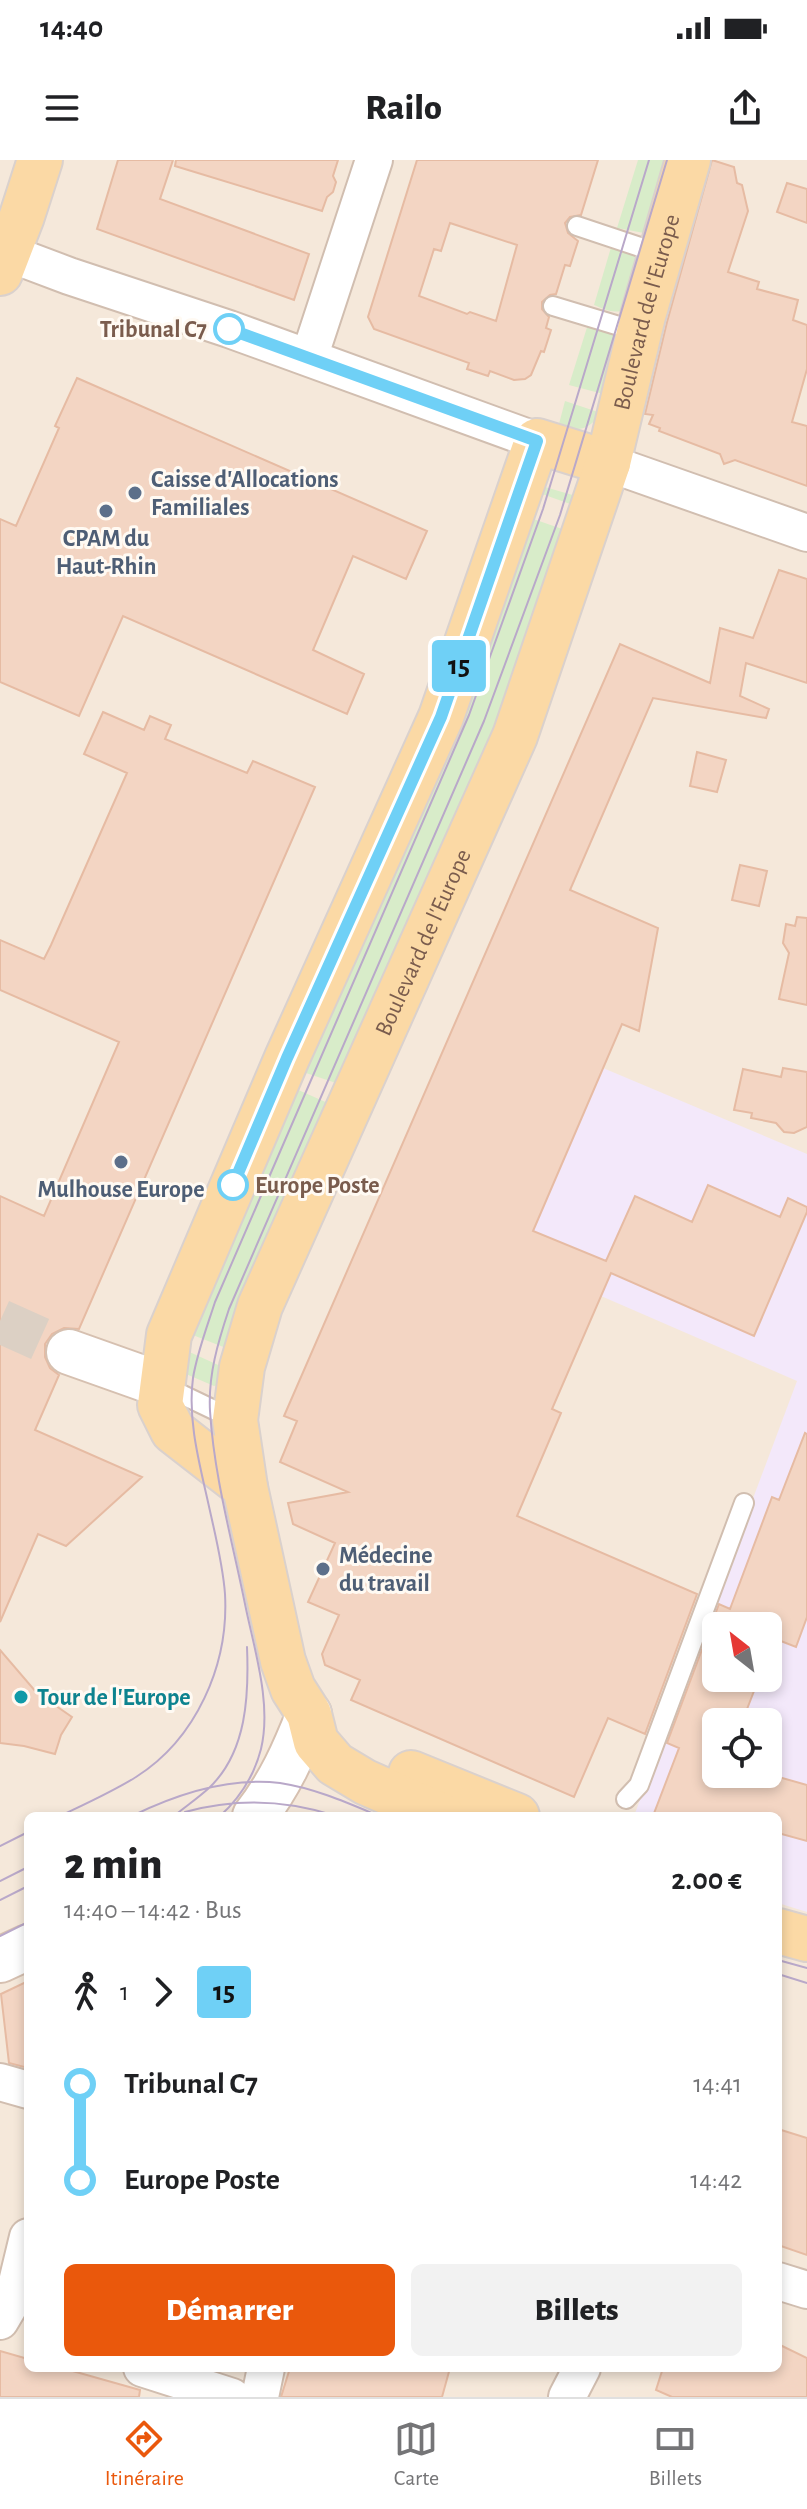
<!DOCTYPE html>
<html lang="fr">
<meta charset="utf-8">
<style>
:root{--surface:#fff;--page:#f2f2f2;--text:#202124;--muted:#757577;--line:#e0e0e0;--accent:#ea580c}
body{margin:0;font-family:"Alegreya Sans",sans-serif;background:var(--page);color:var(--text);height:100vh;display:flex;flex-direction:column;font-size:30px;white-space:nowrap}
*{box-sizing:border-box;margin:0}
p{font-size:26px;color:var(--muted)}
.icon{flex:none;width:44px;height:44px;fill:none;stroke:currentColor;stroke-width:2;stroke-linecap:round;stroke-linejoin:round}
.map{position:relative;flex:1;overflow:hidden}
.drawer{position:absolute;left:24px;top:1652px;width:758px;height:560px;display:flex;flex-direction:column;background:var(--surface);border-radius:12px;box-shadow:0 4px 12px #0003}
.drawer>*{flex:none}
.badge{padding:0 16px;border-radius:6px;font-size:28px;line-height:52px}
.needle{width:52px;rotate:329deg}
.buttons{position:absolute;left:702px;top:1452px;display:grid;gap:16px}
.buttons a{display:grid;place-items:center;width:80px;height:80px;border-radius:12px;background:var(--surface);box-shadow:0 4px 12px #0003;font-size:40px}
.map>.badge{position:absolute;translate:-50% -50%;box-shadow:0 0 0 4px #fff}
.legs{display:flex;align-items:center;gap:12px;height:88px;padding:0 40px;font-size:26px}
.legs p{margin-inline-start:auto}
.summary{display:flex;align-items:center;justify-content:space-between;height:136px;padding:0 40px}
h1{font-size:44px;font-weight:800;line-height:60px}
.cta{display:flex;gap:16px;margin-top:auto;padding:16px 40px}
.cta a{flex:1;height:92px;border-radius:12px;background:var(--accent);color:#fff;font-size:32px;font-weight:800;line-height:92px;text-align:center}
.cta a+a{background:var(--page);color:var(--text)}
ul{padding:0 40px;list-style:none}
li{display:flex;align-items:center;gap:28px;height:96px;font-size:30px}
li i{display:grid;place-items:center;width:12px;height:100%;margin:0 10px;background:currentColor}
li i::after{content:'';width:20px;height:20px;margin:-10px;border:6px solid;border-radius:50%;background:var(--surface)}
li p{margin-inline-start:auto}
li:first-child i{background:linear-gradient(#0000 50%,currentColor 0)}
li:last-child i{background:linear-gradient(currentColor 50%,#0000 0)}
.status{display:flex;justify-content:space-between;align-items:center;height:56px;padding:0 40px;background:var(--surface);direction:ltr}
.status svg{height:22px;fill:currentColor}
header{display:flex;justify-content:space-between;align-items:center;height:104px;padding:0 40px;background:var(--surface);font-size:36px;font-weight:800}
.menu{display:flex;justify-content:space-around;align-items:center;height:112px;border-top:2px solid var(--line);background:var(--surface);font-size:22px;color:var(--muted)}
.menu a{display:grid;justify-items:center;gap:4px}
.menu .selected{color:var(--accent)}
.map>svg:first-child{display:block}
.residential{fill:#f5e8da;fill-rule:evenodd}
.education{fill:#f3e8fa;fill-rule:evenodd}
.green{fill:#d8ecc9}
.building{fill:#f3d5c3;stroke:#e6bba3;stroke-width:2;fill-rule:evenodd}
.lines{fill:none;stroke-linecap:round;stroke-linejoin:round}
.secondary-tunnel{stroke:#dcd0c4;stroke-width:44;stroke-dasharray:44 22;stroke-linecap:butt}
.lane-casing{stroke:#d1beb0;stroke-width:22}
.street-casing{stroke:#d1beb0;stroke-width:40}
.secondary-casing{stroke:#d6c0b0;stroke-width:48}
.primary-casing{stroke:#dad1cd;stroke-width:48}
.lane{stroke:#fff;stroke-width:18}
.street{stroke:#fff;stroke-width:36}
.secondary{stroke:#fff;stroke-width:44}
.primary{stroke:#fbd9a5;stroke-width:44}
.tram{stroke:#b9a8c9;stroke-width:2}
.line-1-casing{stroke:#fff;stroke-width:18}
.line-1{stroke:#6fd0f6;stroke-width:12}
.stop-1-dot{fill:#fff;stroke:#6fd0f6;stroke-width:4}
.service-dot{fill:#5c6f8a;stroke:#fffaf3;stroke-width:3}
.culture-dot{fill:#0f9aa8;stroke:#fffaf3;stroke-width:3}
.labels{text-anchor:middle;stroke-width:6;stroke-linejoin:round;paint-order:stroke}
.street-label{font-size:24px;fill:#7a5c4d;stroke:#fffaf3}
.stop-label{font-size:24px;font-weight:bold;fill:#7a5c4d;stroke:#fffaf3;text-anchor:end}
.service-label{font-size:24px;font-weight:bold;fill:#4e5e75;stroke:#fffaf3;text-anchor:start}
.culture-label{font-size:24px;font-weight:bold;fill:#0d838f;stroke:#fffaf3;text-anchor:start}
</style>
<div class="status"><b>14:40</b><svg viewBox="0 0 49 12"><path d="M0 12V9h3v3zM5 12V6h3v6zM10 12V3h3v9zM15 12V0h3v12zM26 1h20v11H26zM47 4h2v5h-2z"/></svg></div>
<header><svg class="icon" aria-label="menu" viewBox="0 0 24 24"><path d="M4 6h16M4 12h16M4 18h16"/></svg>Railo<svg class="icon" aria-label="share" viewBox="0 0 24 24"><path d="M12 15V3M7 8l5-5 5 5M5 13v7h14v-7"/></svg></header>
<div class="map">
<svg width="807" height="2237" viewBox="0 0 807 2237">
<rect width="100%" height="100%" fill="#fdf6ec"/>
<!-- residential -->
<path class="residential" d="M0 0H807V2237H0ZM716 1466H768V1518H716ZM716 1562H768V1614H716ZM28 1656H778V2208H28Z"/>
<!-- education -->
<path class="education" d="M603 908 807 994V1752L778 1743V1656H634L797 1221 601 1136 614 1105 533 1071ZM716 1466H768V1518H716ZM716 1562H768V1614H716Z"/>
<!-- green -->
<path class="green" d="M638 0H674L644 73 617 68Z
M612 84 640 97 625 149C615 155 604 149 594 145Z
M589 161 608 168 617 178 607 235 569 225Z
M565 241 601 253C589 270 578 273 559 264Z
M531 323 576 336 573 345 528 329Z
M519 354 565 370 535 464 492 575 339 924 303 912Z
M287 925 330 944 231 1190 180 1170Z
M174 1185 227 1209 222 1224 214 1226 165 1205Z"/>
<!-- building -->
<path class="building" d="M118 0H173L160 39 309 94 294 140 97 69Z
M176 0H338L333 16 336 22 333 32 327 37 322 51 175 6Z
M417 0H598L581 55 570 57 565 63 568 73 578 81 570 106 565 105 556 134 550 135 542 142V149L549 157 546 168 551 170 544 192 541 191 531 215 525 219 514 220 490 211 488 216 467 209 469 203 374 169 368 157ZM450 63 517 85 496 161 470 152 467 154 419 136 434 89 441 91Z
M712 0 734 7 737 23 742 25 748 51 728 112 759 122 757 129 798 140 793 160 807 165V209L792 262 807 266V326L735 300 724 304 720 294 659 271 660 268 649 264 653 255 645 254 667 162Z
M787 23 807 29V63L777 52Z
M77 218 427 371 406 419 353 396 313 490 364 514 347 554 123 456 79 556 0 522V359L16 366 59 268 55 266Z
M779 410 807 419V523L746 503 740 536 769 549 766 558 653 538 570 730 658 768 639 871 622 864 533 1071 606 1101 635 1036 692 1062 708 1025 780 1057 788 1038 807 1047V1052L754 1176 611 1113 552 1249 561 1253 517 1356 697 1434 645 1574 608 1558 574 1637 351 1540 360 1520 325 1505 322 1494 339 1455 308 1442 335 1383 293 1364 288 1343 348 1332 280 1302 297 1261 284 1256 620 484 710 523 720 468 753 478Z
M103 552 144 570 150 556 171 565 165 579 247 613 253 601 315 627 79 1169 64 1168 52 1174 45 1184V1197L50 1208 59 1215 35 1270 142 1317 66 1386 38 1374 0 1462V1036L44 1056 119 882 0 830V780L44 799 51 785 127 613 84 594Z
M697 592 726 600 717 632 690 626Z
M740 705 767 711 759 746 732 740Z
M797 757 807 758V845L779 839 789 793 783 783 786 764 795 766Z
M783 908 807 912V967L794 973 784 972 776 963 751 958 752 953 734 950 743 909 781 917Z
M805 1273 807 1274V1457L796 1487 768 1476V1466H716V1518H759L742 1562H716V1614H768L807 1625V1681L778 1673V1656H653L679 1588 667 1583 719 1444 730 1449 772 1337 779 1340Z
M0 1490 36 1532 72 1557 61 1575 55 1594 24 1586 0 1583Z
M28 1821V1908L9 1903 1 1834Z
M778 1969 807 1978V2095L778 2085Z
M778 2184 807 2198V2237H672L656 2230 663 2208H778Z
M0 2191 28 2199V2208H62L140 2230 139 2237H0Z
M290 2208H450L442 2237H281Z"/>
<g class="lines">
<!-- secondary-tunnel -->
<path class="secondary-tunnel" d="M0 1161 69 1192"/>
<defs>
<path id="lane" d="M577 66 661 94
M553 146 639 172
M162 1225 235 1260
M626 1639 639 1625 744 1343"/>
<path id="street" d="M0 90 69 116 229 169 537 281
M309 198 374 0
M608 303 807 373
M0 1922 28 1930
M778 2121 807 2130
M0 2161 13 2139 28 2077
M142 2208 232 2237
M260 2237 266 2208
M567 2237 582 2208"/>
<path id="secondary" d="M69 1192 162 1225
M255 1656C280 1624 294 1592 309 1554
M0 1800 28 1787"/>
<g id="primary">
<path d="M0 113 22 56 40 0"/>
<path d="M245 1327 173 1271 160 1245 169 1175 287 898 441 557 537 281 608 303"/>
<path d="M411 1613 517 1656"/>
<path id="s1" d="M442 1656 365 1622 335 1604 316 1582 309 1554 293 1529 283 1501 245 1327 235 1260 242 1207 260 1146 515 576 608 303 643 156 688 0"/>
<path d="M778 1771 807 1779"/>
</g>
</defs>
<!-- lane casing -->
<use href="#lane" class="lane-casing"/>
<!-- street casing -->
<use href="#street" class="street-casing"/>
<!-- secondary casing -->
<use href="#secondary" class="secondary-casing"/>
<!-- primary casing -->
<use href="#primary" class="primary-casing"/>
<!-- lane -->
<use href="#lane" class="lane"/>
<!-- street -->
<use href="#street" class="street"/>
<!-- secondary -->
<use href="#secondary" class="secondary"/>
<!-- primary -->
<use href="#primary" class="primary"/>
<!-- tram -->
<path class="tram" d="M185 1652C235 1638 287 1640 336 1656
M60 1656C85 1644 112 1632 136 1617 196 1579 229 1505 225 1434 223 1406 216 1378 210 1351 201 1309 187 1262 193 1218 197 1193 207 1167 215 1142L469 555 543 349 649 0
M132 1656C177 1634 229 1617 280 1623 314 1628 348 1643 379 1656
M174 1656C185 1647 198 1638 209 1628 247 1592 249 1535 247 1487
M220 1656C241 1637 254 1616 261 1589 272 1543 254 1489 245 1444 232 1380 214 1316 210 1251 208 1215 218 1182 229 1149L484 561 560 355 667 0
M0 1686 28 1672
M0 1721 28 1707
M0 1740 28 1726
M0 1776 28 1762
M778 1800 807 1808
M778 1814 807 1823"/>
</g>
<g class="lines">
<defs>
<path id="line-1" d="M229 169 537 281 441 557 287 898 233 1025"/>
</defs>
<!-- line-1 casing -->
<use href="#line-1" class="line-1-casing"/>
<!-- line-1 -->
<use href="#line-1" class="line-1"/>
</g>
<!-- markers -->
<g class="stop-1-dot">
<circle cx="229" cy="169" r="14"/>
<circle cx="233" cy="1025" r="14"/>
</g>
<g class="service-dot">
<circle cx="135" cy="333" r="8"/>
<circle cx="106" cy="351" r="8"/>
<circle cx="121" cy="1002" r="8"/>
<circle cx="323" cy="1409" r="8"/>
</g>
<circle class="culture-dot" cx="21" cy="1537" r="8"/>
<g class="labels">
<!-- street labels -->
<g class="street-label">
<text dy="8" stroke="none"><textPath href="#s1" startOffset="1668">Boulevard de l'Europe</textPath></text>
<text dy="8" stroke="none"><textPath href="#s1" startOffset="998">Boulevard de l'Europe</textPath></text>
</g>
<!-- stop labels -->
<g class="stop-label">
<text x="207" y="177">Tribunal C7</text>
<text x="255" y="1033" text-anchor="start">Europe Poste</text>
</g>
<!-- service labels -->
<g class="service-label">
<text x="151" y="327">Caisse d'Allocations<tspan x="151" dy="28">Familiales</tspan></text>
<text x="106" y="386" text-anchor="middle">CPAM du<tspan x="106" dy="28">Haut-Rhin</tspan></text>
<text x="121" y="1037" text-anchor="middle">Mulhouse Europe</text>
<text x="339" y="1403">Médecine<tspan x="339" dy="28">du travail</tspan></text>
</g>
<!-- culture labels -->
<g class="culture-label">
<text x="37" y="1545">Tour de l'Europe</text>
</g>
</g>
</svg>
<div class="buttons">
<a><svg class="needle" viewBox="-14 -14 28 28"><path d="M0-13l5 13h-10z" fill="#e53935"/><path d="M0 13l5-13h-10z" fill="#757577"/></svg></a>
<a><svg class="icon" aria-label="locate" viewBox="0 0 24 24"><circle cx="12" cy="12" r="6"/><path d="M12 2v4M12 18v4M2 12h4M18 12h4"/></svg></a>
</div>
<b class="badge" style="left:459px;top:506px;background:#6fd0f6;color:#111">15</b>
<section class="drawer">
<div class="summary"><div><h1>2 min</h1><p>14:40 – 14:42 · Bus</p></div><b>2.00 €</b></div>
<div class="legs"><svg class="icon" aria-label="walk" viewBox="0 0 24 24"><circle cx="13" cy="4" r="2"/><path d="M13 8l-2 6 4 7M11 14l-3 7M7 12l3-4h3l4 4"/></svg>1<svg class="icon" aria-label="forward" viewBox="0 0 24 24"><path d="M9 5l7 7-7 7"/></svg><b class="badge" style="background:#6fd0f6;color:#111">15</b></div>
<ul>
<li><i style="color:#6fd0f6"></i><b>Tribunal C7</b><p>14:41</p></li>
<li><i style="color:#6fd0f6"></i><b>Europe Poste</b><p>14:42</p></li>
</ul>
<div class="cta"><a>Démarrer</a><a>Billets</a></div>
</section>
</div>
<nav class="menu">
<a class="selected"><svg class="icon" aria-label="directions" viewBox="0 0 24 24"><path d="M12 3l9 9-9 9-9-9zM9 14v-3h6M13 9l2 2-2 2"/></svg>Itinéraire</a>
<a><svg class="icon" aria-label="map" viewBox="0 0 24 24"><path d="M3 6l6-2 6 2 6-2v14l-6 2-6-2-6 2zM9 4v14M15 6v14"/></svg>Carte</a>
<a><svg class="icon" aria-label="tickets" viewBox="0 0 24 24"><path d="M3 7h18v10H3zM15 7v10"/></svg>Billets</a>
</nav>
